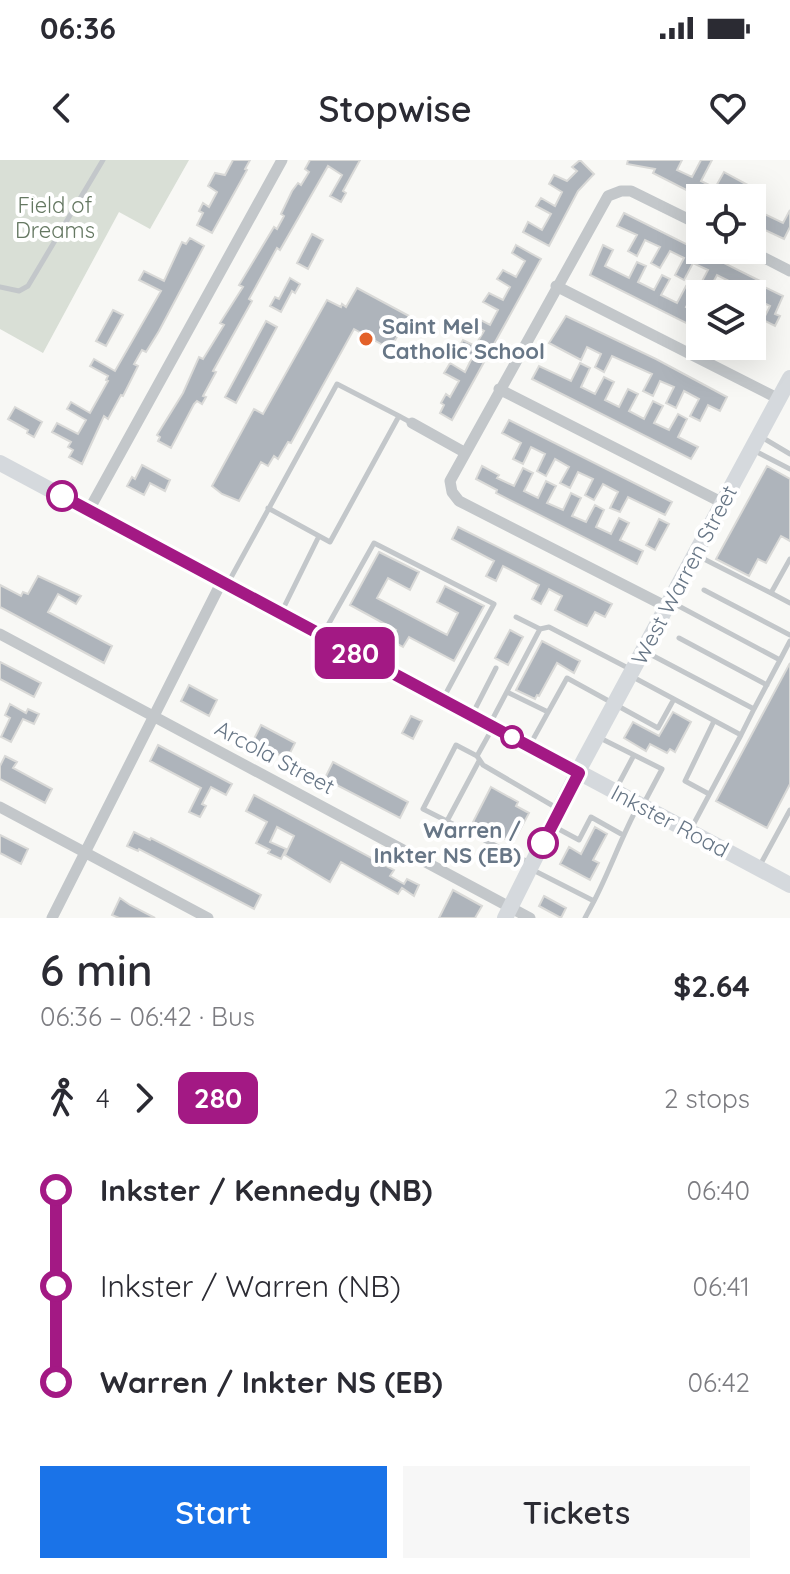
<!DOCTYPE html>
<meta charset="utf-8">
<style>
:root{--surface:#fff;--page:#f7f7f7;--text:#2b2b33;--muted:#7c7c81;--accent:#1a73e8}
body{margin:0;font-family:Quicksand,sans-serif;background:var(--page);color:var(--text);height:100vh;display:flex;flex-direction:column;font-size:30px;white-space:nowrap}
*{box-sizing:border-box;margin:0}
p{font-size:26px;color:var(--muted)}
.icon{flex:none;width:44px;height:44px;fill:none;stroke:currentColor;stroke-width:2;stroke-linecap:round;stroke-linejoin:round}
.map{position:relative;height:758px;overflow:hidden}
.side{display:flex;flex-direction:column;background:var(--surface);flex:1}
.side>*{flex:none}
.badge{padding:0 16px;border-radius:12px;font-size:28px;line-height:52px}
.tools{position:absolute;left:686px;top:24px;display:grid;gap:16px}
.tools a{display:grid;place-items:center;width:80px;height:80px;border-radius:0px;background:var(--surface);box-shadow:0 8px 32px #0002;font-size:40px}
.map>.badge{position:absolute;translate:-50% -50%;box-shadow:0 0 0 4px #fff}
.legs{display:flex;align-items:center;gap:12px;height:88px;padding:0 40px;font-size:26px}
.legs p{margin-inline-start:auto}
.head{display:flex;align-items:center;justify-content:space-between;height:136px;padding:0 40px}
h1{font-size:44px;font-weight:600;line-height:60px}
.cta{display:flex;gap:16px;margin-top:auto;padding:16px 40px}
.cta a{flex:1;height:92px;border-radius:0px;background:var(--accent);color:#fff;font-size:32px;font-weight:600;line-height:92px;text-align:center}
.cta a+a{background:var(--page);color:var(--text)}
ul{padding:0 40px;list-style:none}
li{display:flex;align-items:center;gap:28px;height:96px;font-size:30px}
li i{display:grid;place-items:center;width:12px;height:100%;margin:0 10px;background:currentColor}
li i::after{content:'';width:20px;height:20px;margin:-10px;border:6px solid;border-radius:50%;background:var(--surface)}
li p{margin-inline-start:auto}
li:first-child i{background:linear-gradient(#0000 50%,currentColor 0)}
li:last-child i{background:linear-gradient(currentColor 50%,#0000 0)}
.status{display:flex;justify-content:space-between;align-items:center;height:56px;padding:0 40px;background:var(--surface);direction:ltr}
.status svg{height:22px;fill:currentColor}
header{display:flex;justify-content:space-between;align-items:center;height:104px;padding:0 40px;background:var(--surface);font-size:36px;font-weight:600}
.map>svg:first-child{display:block}
.green{fill:#d9dfd6}
.building{fill:#aeb4bb;stroke:#d9d9d7;stroke-width:2}
.lines{fill:none;stroke-linecap:round;stroke-linejoin:round}
.service{stroke:#c3c7ca;stroke-width:5}
.minor{stroke:#c3c7ca;stroke-width:11}
.secondary{stroke:#d5d9dd;stroke-width:16}
.line-1-casing{stroke:#fff;stroke-width:18}
.line-1{stroke:#a31984;stroke-width:12}
.poi-dot{fill:#e36129;stroke:#fff;stroke-width:3}
.stop-1-dot{fill:#fff;stroke:#a31984;stroke-width:4}
.labels{text-anchor:middle;stroke-width:8;stroke-linejoin:round;paint-order:stroke}
.park-label{font-size:22px;fill:#657862;stroke:#fff}
.poi-label{font-size:22px;font-weight:bold;fill:#677686;stroke:#fff;text-anchor:start}
.street-label{font-size:22px;fill:#677686;stroke:#fff}
.stop-label{font-size:22px;font-weight:bold;fill:#677686;stroke:#fff;text-anchor:end}
</style>
<div class="status"><b>06:36</b><svg viewBox="0 0 49 12"><path d="M0 12V9h3v3zM5 12V6h3v6zM10 12V3h3v9zM15 12V0h3v12zM26 1h20v11H26zM47 4h2v5h-2z"/></svg></div>
<header><svg class="icon" aria-label="back" viewBox="0 0 24 24"><path d="M15 5l-7 7 7 7"/></svg>Stopwise<svg class="icon" aria-label="heart" viewBox="0 0 24 24"><path d="M12 20l-8-8c-3-5 5-10 8-4 3-6 11-1 8 4z"/></svg></header>
<div class="map">
<svg width="790" height="758" viewBox="0 0 790 758">
<rect width="100%" height="100%" fill="#f8f8f5"/>
<!-- green -->
<path class="green" d="M0 0H189L150 69 119 52 43 193 0 169Z"/>
<!-- building -->
<path class="building" d="M233 0H250L245 9 247 10 212 73 197 65 203 53 199 51 203 43 209 47 217 32 208 26 215 13 225 15Z
M310 0H360L343 31 346 33 341 42 330 36 342 15 328 6 280 90 277 88 249 139 252 141 213 211 216 212 203 236 206 237 202 244 197 241 194 244 171 288 158 281 160 277 157 275 183 233 199 197 203 199 224 165 220 163 243 127 239 125 274 67 277 69 284 56 281 54 292 31 298 23 301 25 309 12 305 9Z
M580 0 594 14 578 31 549 86 523 72 528 62 542 70 551 54 536 46 541 38 555 46 562 32 549 24 554 15 567 21 577 11 572 7Z
M628 0H682L677 10 692 17 701 0H712L701 21 715 28 724 12 755 29 750 38H702L653 13 655 9 627 4Z
M752 48 783 63 790 50V67L784 79 752 64Z
M624 53 762 122 760 125 783 136 775 154 780 156 775 166 763 160 770 146 760 141 763 134H727L733 123 717 115 708 132 699 127 708 110 693 103 684 120 675 115 684 98 670 91 660 108 651 103 660 87 645 80 637 96 628 91 637 75 617 66Z
M312 74 323 80 308 109 297 103Z
M190 78 204 86 159 171 146 192 142 190 134 204 138 206 123 236 121 235 108 259 104 256 82 304 69 297 73 290 68 287 71 282 52 272 57 263 78 274 86 260 67 249 71 242 90 253 108 221 106 220 108 216 90 206 94 199 115 211 161 131 139 120 144 111 164 121 182 82 186 84Z
M516 85 541 99 452 260 440 253 444 245 441 243 446 234 450 237 459 221 444 213 450 203 465 212 472 198 458 189 463 180 475 186 484 171 471 164 475 157 490 165 498 150 483 142 489 133 503 140 510 127 497 119 503 110 516 117 525 101 512 93Z
M603 85 613 90 605 106 629 118 637 102 646 106 638 122 654 130 662 115 670 119 661 135 677 143 686 126 695 131 686 147 700 154V170L590 115Z
M290 118 300 124 295 133 292 131 281 152 270 146 275 137 279 139Z
M357 128 409 156 390 189 354 169 291 283 288 282 278 299 274 296 268 306 261 302 239 341 222 334 212 326 254 249 263 254 327 140 341 147 342 144 346 147Z
M113 150 123 155 106 186 96 181Z
M566 156 656 199 727 237 720 251 708 245 700 261 690 256 699 239 684 231 676 248 666 243 674 227 660 221 653 236 643 231 652 214 612 196 604 212 595 207 601 194 587 187 581 200 549 183Z
M266 161 277 167 236 243 225 237Z
M580 203 590 208 581 227 595 234 604 217 614 222 605 240 619 247 628 229 638 234 629 251 644 259 653 241 663 246 654 263 669 270 678 254 687 259 678 277 698 287 691 299 532 219 539 206 571 221Z
M15 247 42 262 34 277 27 273 28 270 8 259Z
M509 260 672 342 665 355 628 337 620 352 610 348 618 332 603 324 594 340 585 335 593 319 578 312 570 328 560 323 569 307 555 299 546 316 537 311 545 294 531 287 523 304 513 299 521 283 502 273Z
M142 305 170 320 165 331 150 323 144 335 127 326 132 317 135 319Z
M482 306 499 315 497 318 514 326 523 308 533 313 524 331 538 338 546 321 556 326 547 343 563 350 571 333 581 338 572 356 586 362 595 345 604 350 596 367 611 374 619 358 629 363 620 380 643 391 637 404 496 333 497 330 476 319Z
M767 306 790 319V381L781 376 766 403 758 399 749 416 716 399Z
M659 359 669 364 655 390 646 385Z
M458 367 612 444 605 457 595 452 587 466 578 462 555 450 562 436 549 429 541 444 532 439 539 425 503 406 496 421 486 416 494 401 452 379Z
M379 392 419 412 410 430 388 418 377 438 447 475 458 453 437 442 445 426 484 446 454 501 409 477 403 487 391 480 396 470 350 445Z
M38 416 81 436 76 444 58 434 48 452 112 486 104 503 0 447V425L21 436 23 432 28 434Z
M510 470 523 477 508 505 495 498Z
M542 481 580 501 574 513 557 503 539 536 537 535 535 539 516 530Z
M0 502 41 523 34 537 0 519Z
M790 503V624L767 668 716 641Z
M189 525 217 540 209 556 181 541Z
M10 544 26 553 28 549 39 554 34 564 23 559 11 582 1 577 10 558 5 555Z
M673 552 691 562 675 592 670 589 667 593 650 584 646 591 624 578 633 562 659 576Z
M411 556 422 561 413 579 402 573Z
M261 565 295 583 287 599 253 581Z
M158 585 232 624 226 635 211 627 202 644 206 646 200 657 189 652 201 628 150 601Z
M5 596 17 602 13 608 52 629 45 643 0 619V606Z
M333 602 408 642 400 658 335 624 333 627 323 622Z
M491 627 518 642 516 646 529 653 513 683 473 662Z
M254 635 394 710 390 716 404 724 407 719 419 725 414 736 402 728 398 734 341 702 330 722 285 695 294 676 277 667 270 682 286 689 281 699 268 693 270 690 256 683 267 662 246 651Z
M595 667 607 674 593 700 599 703 590 720 560 704 569 687 581 694Z
M134 672 150 680 151 678 261 735 254 749 139 689 138 691 127 686Z
M0 675 28 689 21 704 0 693Z
M453 730 482 746 475 758H439Z
M544 736 566 748 561 758 539 746Z
M120 738 130 745 155 758H119L112 755Z"/>
<g class="lines">
<!-- service -->
<path class="service" d="M0 127 19 131 28 126 103 0
M763 278 790 294
M753 290 790 309
M268 348 330 382 399 256 410 262
M696 395 771 433 790 399
M228 423 337 224 399 256
M704 430 790 475
M771 433 790 443
M673 443 780 500 790 481
M282 451 319 376
M540 469 549 467 628 508
M323 474 374 383 494 444 445 535
M679 478 767 525
M644 491 754 549 780 500
M631 516 741 575 754 549
M507 532 548 552
M474 551 496 508
M492 560 540 469 516 457
M598 577 634 595
M531 583 567 518 658 568 674 539
M477 596 492 569
M617 627 634 595 662 609 644 643
M709 634 685 621 714 561
M447 661 479 601
M553 666 579 680 591 657 623 675
M692 667 741 575
M530 703 423 649 456 585 477 596 483 605 555 647
M759 707 790 650
M531 709 594 741 585 758
M594 741C610 710 621 678 637 648"/>
<!-- minor -->
<path class="minor" d="M749 90 790 111
M556 126 779 239
M499 229 723 343
M412 263 464 292
M89 350 282 0
M667 447 459 341 452 332 450 321 608 36 621 31H631L700 65
M0 474 530 758
M0 647 208 758
M52 758 222 421"/>
<!-- secondary -->
<path class="secondary" d="M0 303 790 725
M505 758 583 602 790 218"/>
</g>
<g class="lines">
<defs>
<path id="line-1" d="M62 336 579 613 543 683"/>
</defs>
<!-- line-1 casing -->
<use href="#line-1" class="line-1-casing"/>
<!-- line-1 -->
<use href="#line-1" class="line-1"/>
</g>
<!-- markers -->
<circle class="poi-dot" cx="366" cy="179" r="8"/>
<g class="stop-1-dot">
<circle cx="62" cy="336" r="14"/>
<circle cx="512" cy="577" r="10"/>
<circle cx="543" cy="683" r="14"/>
</g>
<g class="labels">
<!-- park labels -->
<g class="park-label">
<text x="55" y="53">Field of<tspan x="55" dy="25">Dreams</tspan></text>
</g>
<!-- poi labels -->
<g class="poi-label">
<text x="382" y="174">Saint Mel<tspan x="382" dy="25">Catholic School</tspan></text>
</g>
<!-- street labels -->
<g class="street-label">
<text transform="translate(684 415) rotate(-62)" y="8">West Warren Street</text>
<text transform="translate(275 597) rotate(28)" y="8">Arcola Street</text>
<text transform="translate(670 661) rotate(28)" y="8">Inkster Road</text>
</g>
<!-- stop labels -->
<g class="stop-label">
<text x="521" y="678">Warren /<tspan x="521" dy="25">Inkter NS (EB)</tspan></text>
</g>
</g>
</svg>
<div class="tools">
<a><svg class="icon" aria-label="locate" viewBox="0 0 24 24"><circle cx="12" cy="12" r="6"/><path d="M12 2v4M12 18v4M2 12h4M18 12h4"/></svg></a>
<a><svg class="icon" aria-label="layers" viewBox="0 0 24 24"><path d="M12 4l9 5-9 5-9-5zM3 14l9 5 9-5"/></svg></a>
</div>
<b class="badge" style="left:355px;top:493px;background:#a31984;color:#fff">280</b>
</div>
<section class="side">
<div class="head"><div><h1>6 min</h1><p>06:36 – 06:42 · Bus</p></div><b>$2.64</b></div>
<div class="legs"><svg class="icon" aria-label="walk" viewBox="0 0 24 24"><circle cx="13" cy="4" r="2"/><path d="M13 8l-2 6 4 7M11 14l-3 7M7 12l3-4h3l4 4"/></svg>4<svg class="icon" aria-label="forward" viewBox="0 0 24 24"><path d="M9 5l7 7-7 7"/></svg><b class="badge" style="background:#a31984;color:#fff">280</b><p>2 stops</p></div>
<ul>
<li><i style="color:#a31984"></i><b>Inkster / Kennedy (NB)</b><p>06:40</p></li>
<li><i style="color:#a31984"></i><span>Inkster / Warren (NB)</span><p>06:41</p></li>
<li><i style="color:#a31984"></i><b>Warren / Inkter NS (EB)</b><p>06:42</p></li>
</ul>
<div class="cta"><a>Start</a><a>Tickets</a></div>
</section>
